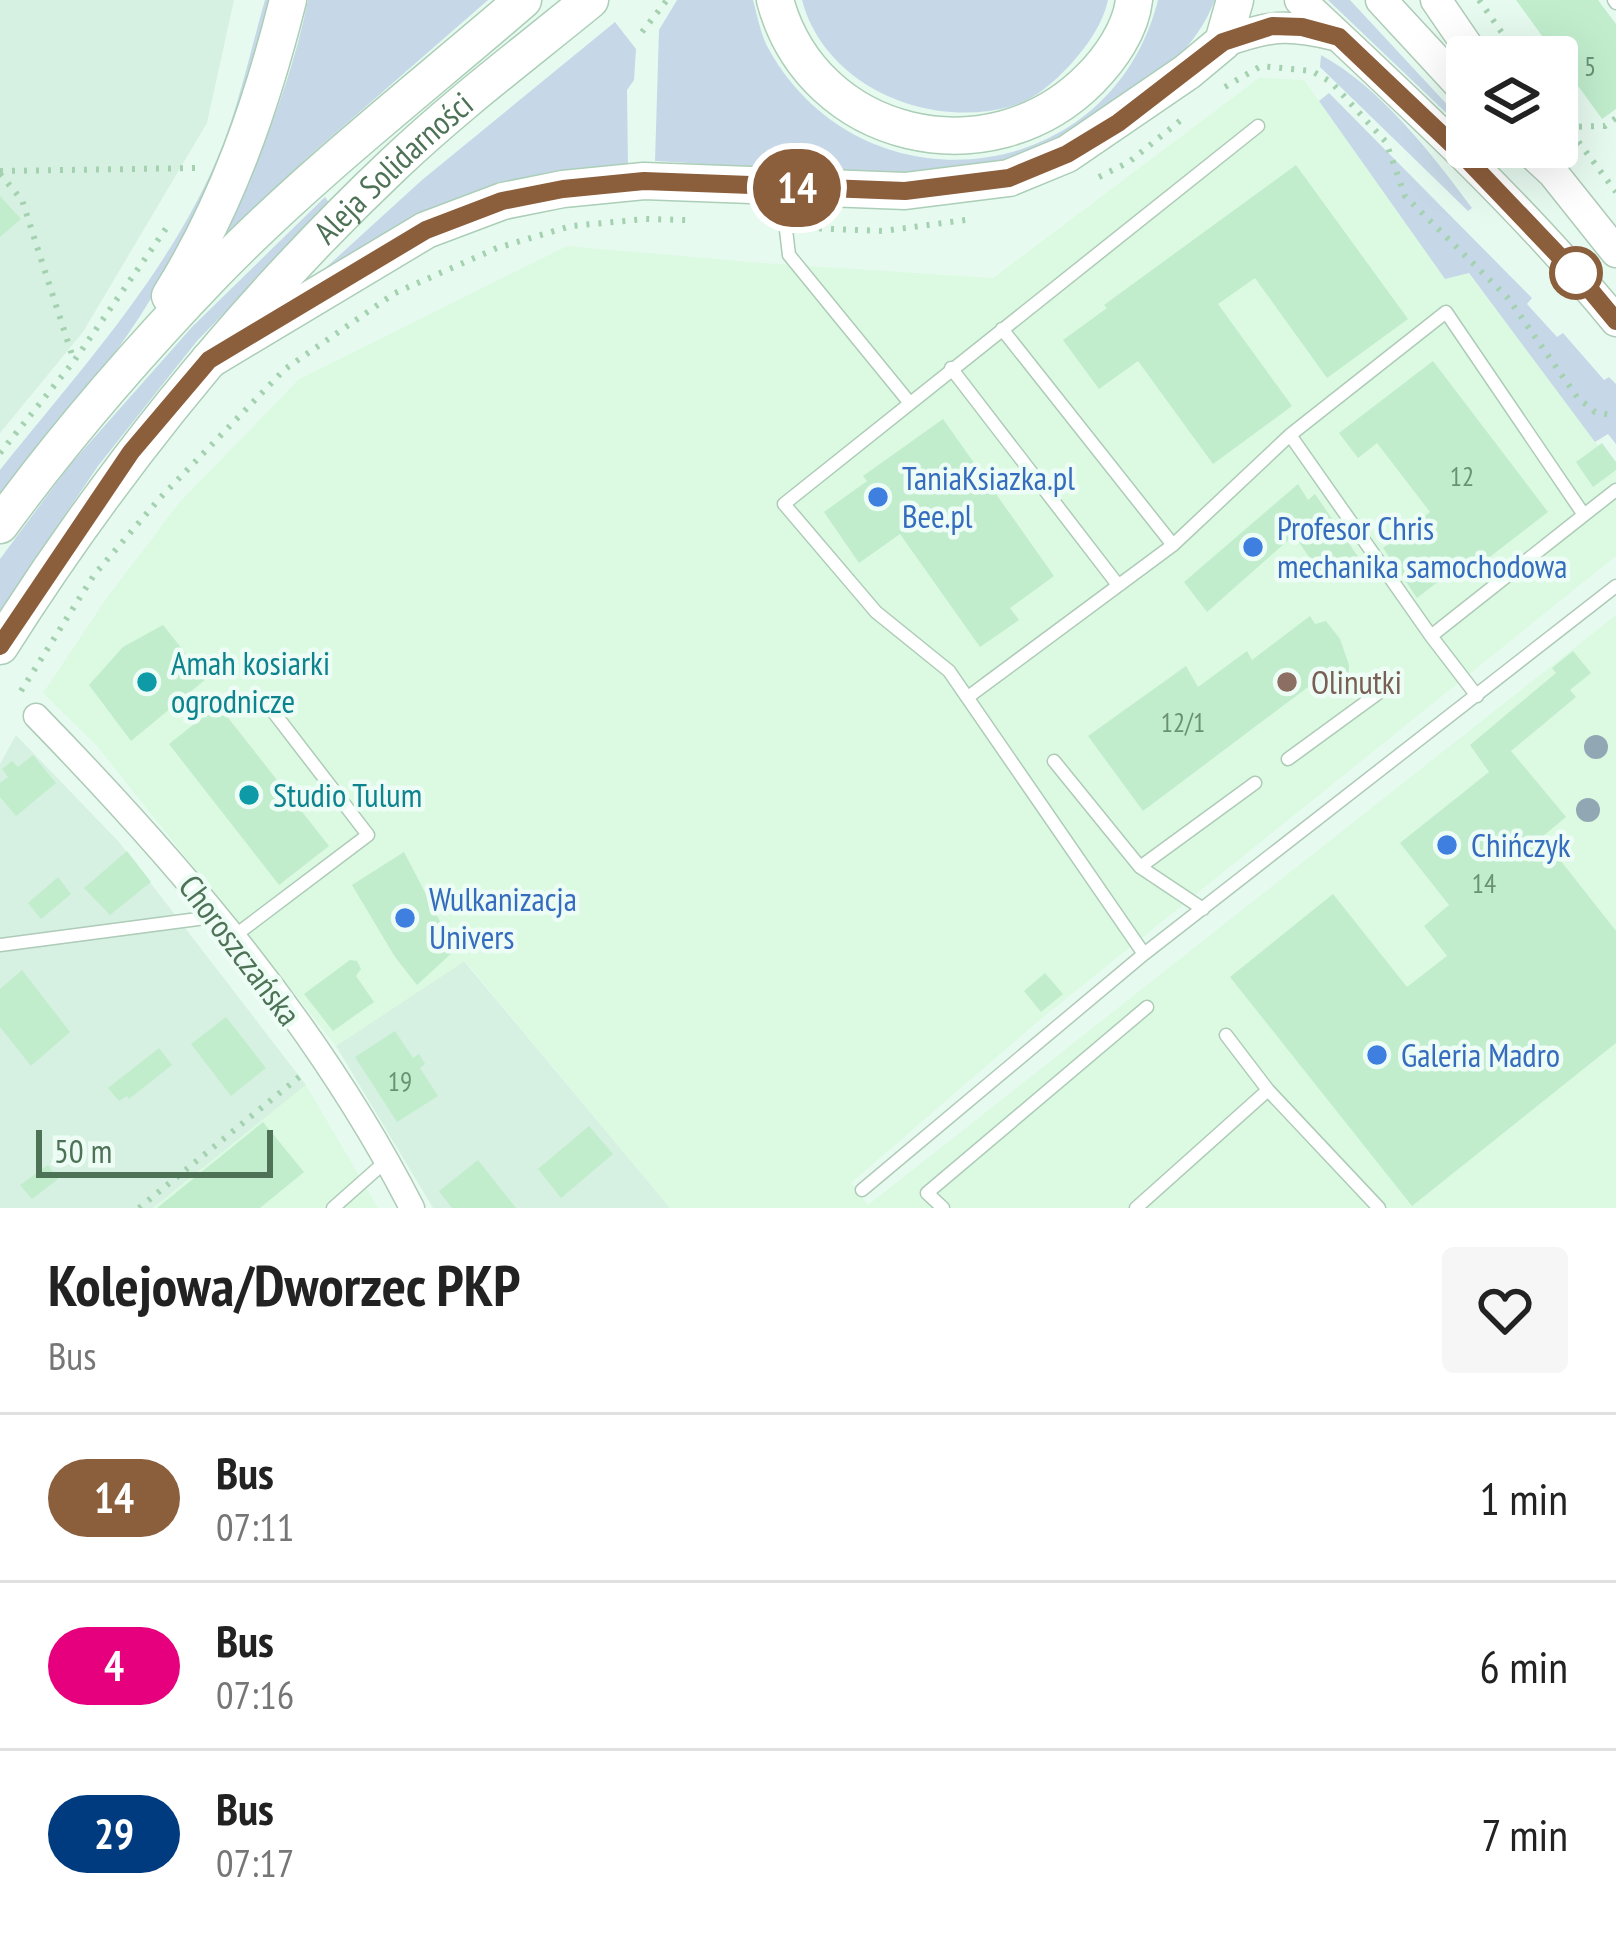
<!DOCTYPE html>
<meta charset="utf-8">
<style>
:root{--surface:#fff;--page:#f6f6f6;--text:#222;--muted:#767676;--line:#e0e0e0}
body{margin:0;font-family:"PT Sans Narrow",sans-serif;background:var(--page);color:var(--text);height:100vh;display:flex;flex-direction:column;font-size:45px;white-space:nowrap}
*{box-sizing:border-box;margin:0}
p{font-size:39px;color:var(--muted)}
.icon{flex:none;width:66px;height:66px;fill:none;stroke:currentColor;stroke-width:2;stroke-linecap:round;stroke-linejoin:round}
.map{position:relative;height:1208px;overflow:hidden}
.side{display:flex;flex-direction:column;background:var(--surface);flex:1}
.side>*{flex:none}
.badge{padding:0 24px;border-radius:39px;font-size:42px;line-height:78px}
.buttons{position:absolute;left:1446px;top:36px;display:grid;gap:24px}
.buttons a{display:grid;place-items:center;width:132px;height:132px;border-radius:12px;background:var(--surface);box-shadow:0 12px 48px #0002;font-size:60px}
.scale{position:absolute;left:36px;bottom:30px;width:237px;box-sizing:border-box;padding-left:12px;border:6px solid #4d7256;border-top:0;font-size:33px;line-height:42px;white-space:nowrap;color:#4d7256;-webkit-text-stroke:9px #edfdf5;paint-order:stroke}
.map>.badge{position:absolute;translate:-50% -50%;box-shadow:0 0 0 6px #fff}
.round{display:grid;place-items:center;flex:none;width:126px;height:126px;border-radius:12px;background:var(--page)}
.overview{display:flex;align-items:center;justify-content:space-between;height:204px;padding:0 48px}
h1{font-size:57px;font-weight:700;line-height:90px}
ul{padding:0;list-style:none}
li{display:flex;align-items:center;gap:36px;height:168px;padding:0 48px;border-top:3px solid var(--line)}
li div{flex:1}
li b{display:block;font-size:45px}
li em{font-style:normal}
li .badge{min-width:132px;font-weight:700;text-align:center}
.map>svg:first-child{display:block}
.residential{fill:#d6f1e1}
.commercial{fill:#dbfae1}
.green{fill:#c6d8e7}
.building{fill:#c1edcd}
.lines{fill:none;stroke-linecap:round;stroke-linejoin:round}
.service-casing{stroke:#aecbb7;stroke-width:15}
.minor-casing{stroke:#aecbb7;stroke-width:27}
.tertiary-casing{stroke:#aecbb7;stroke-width:33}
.secondary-casing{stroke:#abceb7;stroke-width:39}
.path{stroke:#a4d2b0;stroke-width:6;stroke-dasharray:3 9;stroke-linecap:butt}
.service{stroke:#fff;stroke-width:12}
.minor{stroke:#fff;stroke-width:24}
.tertiary{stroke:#fff;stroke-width:30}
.secondary{stroke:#fff;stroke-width:36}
.tree{fill:#92a7b4}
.line-casing{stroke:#fff;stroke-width:27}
.line{stroke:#8b5e3c;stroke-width:18}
.stop-dot{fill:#fff;stroke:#8b5e3c;stroke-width:6}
.shop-dot{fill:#3f7fe0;stroke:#edfdf5;stroke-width:4.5}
.culture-dot{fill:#0f9aa8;stroke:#edfdf5;stroke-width:4.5}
.education-dot{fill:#8d6e63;stroke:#edfdf5;stroke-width:4.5}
.labels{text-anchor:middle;stroke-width:9;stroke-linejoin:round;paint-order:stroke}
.number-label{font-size:27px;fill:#6a9174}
.street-label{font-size:33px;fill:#4d7256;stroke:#edfdf5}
.shop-label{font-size:33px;fill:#366cbe;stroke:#edfdf5;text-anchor:start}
.culture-label{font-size:33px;fill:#0d838f;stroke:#edfdf5;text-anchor:start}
.education-label{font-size:33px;fill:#785e54;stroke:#edfdf5;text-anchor:start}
</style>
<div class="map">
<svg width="1616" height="1208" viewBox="0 0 1616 1208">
<rect width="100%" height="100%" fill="#e7faf0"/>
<!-- residential -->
<path class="residential" d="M0 0H234L207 123 83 332 0 433Z
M16 735 119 842 306 1085 153 1208H0V764Z
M464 961 670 1208H433L336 1046Z"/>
<!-- commercial -->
<path class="commercial" d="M1259 78 1304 80 1445 279 1468 273 1577 415 1616 472V556L1036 1023 851 1183 868 1205 1616 615V1208H670L465 961 336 1046 97 746 43 693 106 599 179 503 299 379 567 246 762 263 993 278Z
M306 1085 378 1208H153Z"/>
<!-- green -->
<path class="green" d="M265 0H272C246 118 195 237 126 337 88 392 42 443 0 495V470C74 377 158 286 209 177 236 121 248 59 265 0Z
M308 0H488L308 157 220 243C258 162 290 88 308 0Z
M677 0H753C757 14 760 31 766 44 857 217 1110 191 1158 0H1215C1195 50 1160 75 1116 103 1091 119 1065 140 1038 151 924 198 775 166 655 161L659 30Z
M802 0H1108C1103 24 1087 46 1071 64 1054 82 1036 99 1012 106 930 130 825 87 802 0Z
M1328 0H1350L1467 126 1463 129Z
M615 22 636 49 634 80 627 90 628 166 309 283 422 180Z
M1321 55C1380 87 1432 154 1472 208L1468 211 1320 67Z
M1329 93 1532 298 1527 304 1557 337 1563 333 1604 380 1609 377 1616 384V444L1608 434 1595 442 1469 273 1445 279 1319 101Z
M325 197 330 204 197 341 98 466 0 611V559L69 466 192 327Z"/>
<!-- building -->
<path class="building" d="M1516 0H1598L1616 24V109L1602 119Z
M1296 165 1408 319 1327 378 1255 278 1218 304 1292 406 1213 464 1138 361 1099 389 1063 340 1107 308 1104 305Z
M0 196 21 219 0 237Z
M1433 361 1548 512 1474 569 1466 560 1417 598 1383 548 1430 512 1377 443 1358 458 1339 433Z
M943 419 1054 576 1010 608 1019 620 980 647 900 534 859 563 824 512 867 481 863 476Z
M1602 443 1616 462V470L1593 487 1576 462Z
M1298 484 1308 500 1315 494 1359 558 1326 582 1294 535 1207 612 1184 582Z
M1310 616 1315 624 1326 621 1340 639 1349 665 1348 690 1321 691 1324 682 1316 681 1143 811 1088 736 1186 666 1198 687 1247 651 1252 660Z
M163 625 206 679 131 741 89 685 123 647Z
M1573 651 1591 673 1570 690 1576 697 1511 751 1566 817 1542 837 1616 931V1043L1412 1206 1230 977 1333 894 1407 987 1447 956 1424 926 1449 905 1400 843 1489 772 1470 745 1556 673 1552 668Z
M218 705 329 846 279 885 169 744Z
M33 755 56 783 16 816 0 797V783L8 777 2 769 12 761 18 767Z
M127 851 151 882 110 915 84 888Z
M404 852 455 950 417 985 395 957 352 885Z
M58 877 71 894 41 919 28 903Z
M350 960 357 961 361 969 356 976 374 1002 333 1031 304 994Z
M22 970 70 1032 31 1066 0 1027V989Z
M1045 973 1063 994 1041 1012 1024 991Z
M226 1017 266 1068 231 1096 191 1044Z
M395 1031 413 1058 419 1054 425 1064 420 1068 438 1096 397 1122 355 1057Z
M159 1048 172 1065 129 1099 127 1096 119 1101 108 1088Z
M263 1122 304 1172 260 1208H157Z
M589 1126 613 1154 561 1198 538 1169Z
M478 1160 516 1208H452L439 1191Z
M48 1165 58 1179 32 1199 20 1185Z"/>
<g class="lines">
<defs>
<path id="service" d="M1614 0 1616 3
M781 188 789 255 909 402
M1002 329 1173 545 1290 435 1446 312 1584 515 1616 490
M951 368 1118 585
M1290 435 1431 636
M1477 696 1431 636 1584 515
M968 697 1173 545
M1288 759 1388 686
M1054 761 1140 867 1203 909
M1140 867 1255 783
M233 937 368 835 265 701
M0 945 213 917
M1144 954 949 671 876 612 784 504 1258 126
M1226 1035 1268 1090
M862 1190 1144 954 1616 586
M333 1208 386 1161
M943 1208 927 1193 1147 1007
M1136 1208 1268 1090 1379 1208"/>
<path id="minor" d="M36 716C179 863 318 1024 412 1208"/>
<path id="tertiary" d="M1300 0C1409 102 1521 205 1616 321
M1381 0 1467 93
M1436 0 1475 57
M1223 42C1268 26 1287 23 1334 35
M1525 147 1553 173 1616 252"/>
<g id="secondary">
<path d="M775 0C813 141 990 180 1090 79 1110 59 1131 29 1134 0"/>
<path d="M170 296C227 205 262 104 288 0"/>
<path d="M209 360 426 230 503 201 563 189 644 181 905 191 1009 178 1067 154 1187 72 1223 42 1235 0"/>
<path d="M0 525C65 436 138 352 214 273 309 175 420 89 523 0"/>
<path id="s1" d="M0 646C111 471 242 308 393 165 455 106 524 54 590 0"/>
</g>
</defs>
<!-- service casing -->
<use href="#service" class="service-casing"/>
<!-- minor casing -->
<use href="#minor" class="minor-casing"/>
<!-- tertiary casing -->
<use href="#tertiary" class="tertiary-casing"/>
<!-- secondary casing -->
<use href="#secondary" class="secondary-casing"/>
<!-- path -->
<path class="path" d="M1479 0 1519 57
M642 32 667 0
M1225 87 1261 66 1312 71 1331 82 1386 142 1405 196 1508 298 1577 397 1595 412 1616 416
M1557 113 1616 192
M1567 127 1605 126 1616 118
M0 171 197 168
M0 174 22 200 74 361
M1099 177 1129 162 1181 120
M807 228 883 231 973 219
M0 453 74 361 167 227
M21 691 94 575 160 498 285 369 395 293 497 248 571 226 646 219 686 220
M139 1208 304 1073"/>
<!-- service -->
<use href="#service" class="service"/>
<!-- minor -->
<use href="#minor" class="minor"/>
<!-- tertiary -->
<use href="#tertiary" class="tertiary"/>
<!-- secondary -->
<use href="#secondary" class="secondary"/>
</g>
<!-- trees -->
<g class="tree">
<circle cx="1596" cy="747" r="12"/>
<circle cx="1588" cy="810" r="12"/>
</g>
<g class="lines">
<defs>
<path id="line" d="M0 646 131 452 209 360 426 230 502 201 563 189 644 181 905 191 1009 178 1067 154 1118 123 1223 42 1272 26 1302 27 1339 37 1460 152 1582 280 1616 321"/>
</defs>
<!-- line casing -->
<use href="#line" class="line-casing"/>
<!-- line -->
<use href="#line" class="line"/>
</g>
<!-- markers -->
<circle class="stop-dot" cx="1576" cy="273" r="24"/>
<g class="shop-dot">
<circle cx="878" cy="497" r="12"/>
<circle cx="1253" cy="547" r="12"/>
<circle cx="1447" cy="845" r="12"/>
<circle cx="405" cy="918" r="12"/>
<circle cx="1377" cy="1055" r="12"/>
</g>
<g class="culture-dot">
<circle cx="147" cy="682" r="12"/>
<circle cx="249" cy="795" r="12"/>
</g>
<circle class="education-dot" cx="1287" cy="682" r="12"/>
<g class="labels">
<!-- number labels -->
<g class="number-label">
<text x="1590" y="76">5</text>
<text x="1462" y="486">12</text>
<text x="1183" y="732">12/1</text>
<text x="1484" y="893">14</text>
<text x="400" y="1091">19</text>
</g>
<!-- street labels -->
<g class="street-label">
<text dy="12" stroke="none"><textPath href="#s1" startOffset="621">Aleja Solidarności</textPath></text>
<text transform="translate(240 950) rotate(53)" y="12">Choroszczańska</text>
</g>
<!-- shop labels -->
<g class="shop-label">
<text x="902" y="490">TaniaKsiazka.pl<tspan x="902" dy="38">Bee.pl</tspan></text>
<text x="1277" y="540">Profesor Chris<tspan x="1277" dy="38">mechanika samochodowa</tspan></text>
<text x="1471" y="857">Chińczyk</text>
<text x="429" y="911">Wulkanizacja<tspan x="429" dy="38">Univers</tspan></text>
<text x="1401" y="1067">Galeria Madro</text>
</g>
<!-- culture labels -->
<g class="culture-label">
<text x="171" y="675">Amah kosiarki<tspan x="171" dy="38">ogrodnicze</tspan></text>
<text x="273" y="807">Studio Tulum</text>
</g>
<!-- education labels -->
<g class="education-label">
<text x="1311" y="694">Olinutki</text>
</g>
</g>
</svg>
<div class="buttons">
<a><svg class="icon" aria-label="layers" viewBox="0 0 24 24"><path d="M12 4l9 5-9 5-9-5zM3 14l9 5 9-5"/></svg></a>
</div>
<div class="scale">50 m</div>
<b class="badge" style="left:797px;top:188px;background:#8b5e3c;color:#fff">14</b>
</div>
<section class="side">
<div class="overview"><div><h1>Kolejowa/Dworzec PKP</h1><p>Bus</p></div><a class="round"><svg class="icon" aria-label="heart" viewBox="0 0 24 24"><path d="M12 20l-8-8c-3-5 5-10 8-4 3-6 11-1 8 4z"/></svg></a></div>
<ul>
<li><span class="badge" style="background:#8b5e3c;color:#fff">14</span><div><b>Bus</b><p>07:11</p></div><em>1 min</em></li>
<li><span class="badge" style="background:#e6007e;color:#fff">4</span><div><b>Bus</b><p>07:16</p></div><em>6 min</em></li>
<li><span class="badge" style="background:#003b80;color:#fff">29</span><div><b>Bus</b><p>07:17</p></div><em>7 min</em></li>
</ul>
</section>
